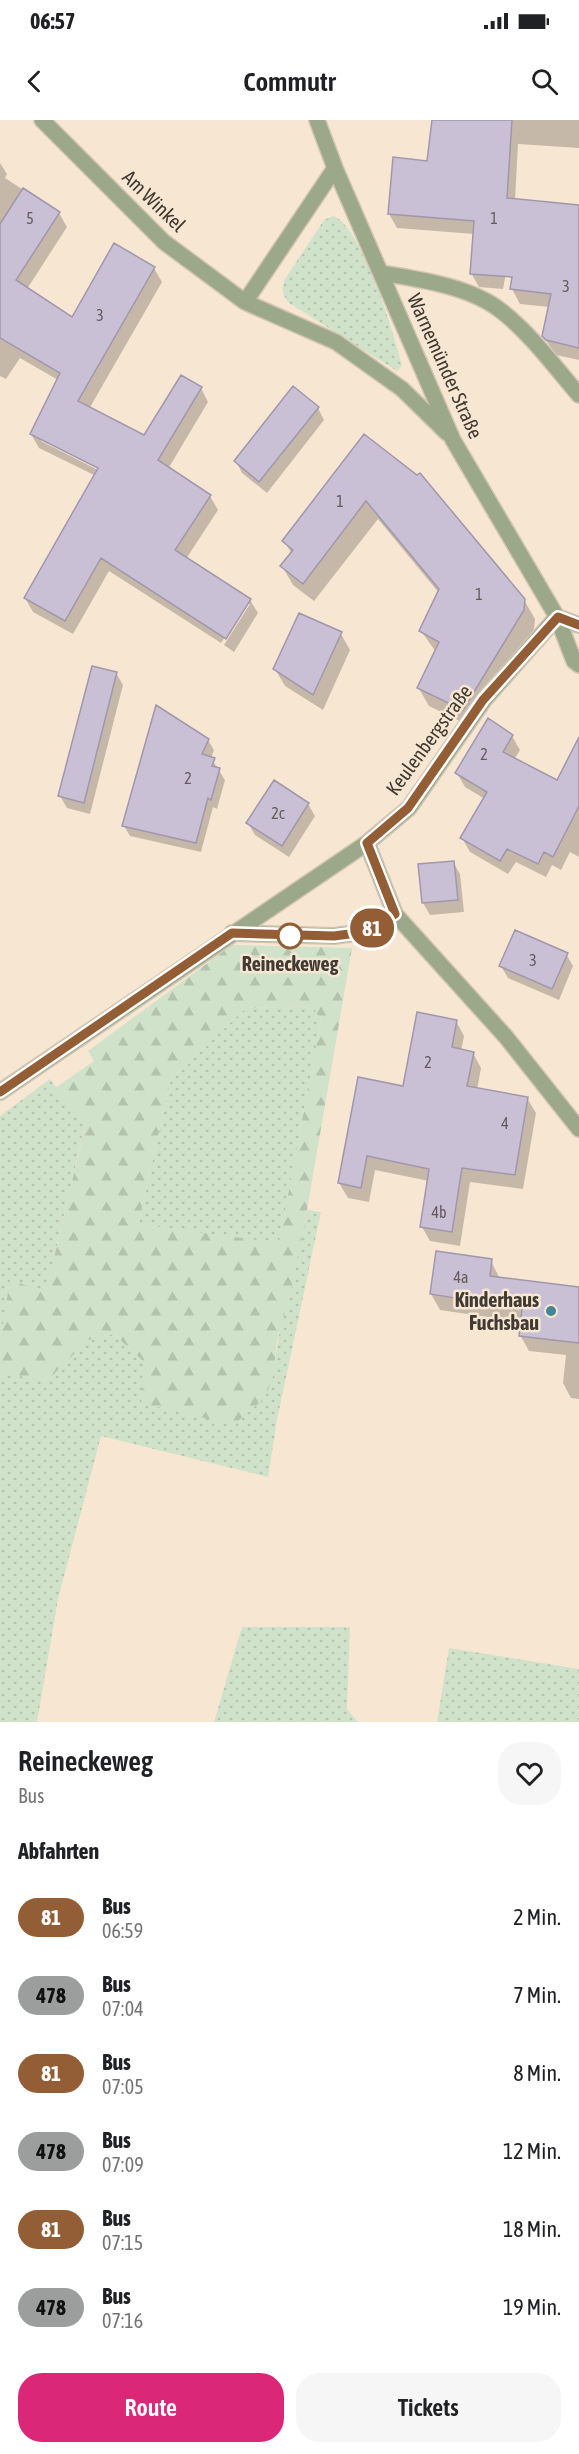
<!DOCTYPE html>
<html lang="de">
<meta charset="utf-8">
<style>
:root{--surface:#fff;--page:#f6f6f6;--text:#202124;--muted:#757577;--accent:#db2777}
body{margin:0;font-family:"Asap Condensed",sans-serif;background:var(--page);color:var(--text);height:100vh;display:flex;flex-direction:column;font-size:22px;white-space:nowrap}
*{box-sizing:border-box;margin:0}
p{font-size:20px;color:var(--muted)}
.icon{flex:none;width:33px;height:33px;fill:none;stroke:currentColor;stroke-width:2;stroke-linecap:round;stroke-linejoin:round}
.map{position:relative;height:1602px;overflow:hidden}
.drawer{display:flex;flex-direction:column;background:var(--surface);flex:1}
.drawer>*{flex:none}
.badge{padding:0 12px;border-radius:20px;font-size:21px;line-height:39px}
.map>.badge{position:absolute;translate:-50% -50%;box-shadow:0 0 0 3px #fff}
h2{padding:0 18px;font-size:22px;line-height:54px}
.round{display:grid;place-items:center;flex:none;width:63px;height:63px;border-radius:24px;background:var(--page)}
.summary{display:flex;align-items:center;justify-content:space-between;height:102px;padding:0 18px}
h1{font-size:28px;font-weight:600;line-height:45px}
.action{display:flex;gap:12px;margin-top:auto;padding:12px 18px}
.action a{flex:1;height:69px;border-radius:24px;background:var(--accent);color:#fff;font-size:24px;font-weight:600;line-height:69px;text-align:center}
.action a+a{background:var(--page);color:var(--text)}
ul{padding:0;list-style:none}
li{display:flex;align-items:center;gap:18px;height:78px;padding:0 18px}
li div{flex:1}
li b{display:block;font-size:22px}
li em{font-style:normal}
li .badge{min-width:66px;font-weight:700;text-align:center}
.status{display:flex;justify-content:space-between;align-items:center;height:42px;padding:0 30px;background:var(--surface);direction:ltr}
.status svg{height:16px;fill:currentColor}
header{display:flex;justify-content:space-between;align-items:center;height:78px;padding:0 18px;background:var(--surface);font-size:27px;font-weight:600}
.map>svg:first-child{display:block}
.grass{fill:url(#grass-dots)}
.forest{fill:url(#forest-firs);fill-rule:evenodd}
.shadow{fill:#0003;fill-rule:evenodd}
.building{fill:#cac0d6;stroke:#a197ad;stroke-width:1.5}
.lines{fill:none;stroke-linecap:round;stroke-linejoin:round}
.street-casing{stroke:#d2c4b2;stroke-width:18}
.street{stroke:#9ba889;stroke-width:15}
.line-casing{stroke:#fff;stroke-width:14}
.line{stroke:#935e36;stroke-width:9}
.stop-dot{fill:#fff;stroke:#935e36;stroke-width:3}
.poi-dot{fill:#448598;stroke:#f7e7d2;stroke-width:2}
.labels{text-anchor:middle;stroke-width:5;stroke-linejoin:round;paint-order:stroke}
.number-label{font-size:16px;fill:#625c5b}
.street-label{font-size:20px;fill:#403a32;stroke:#f7e7d2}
.stop-label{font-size:20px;font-weight:bold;fill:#403a32;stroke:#f7e7d2}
.poi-label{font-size:20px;font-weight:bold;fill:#403a32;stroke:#f7e7d2;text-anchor:end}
</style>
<div class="status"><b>06:57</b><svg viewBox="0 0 49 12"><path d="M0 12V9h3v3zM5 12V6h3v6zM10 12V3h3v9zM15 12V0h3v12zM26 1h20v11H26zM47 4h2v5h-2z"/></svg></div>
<header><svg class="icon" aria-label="back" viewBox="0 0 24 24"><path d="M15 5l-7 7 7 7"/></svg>Commutr<svg class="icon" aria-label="search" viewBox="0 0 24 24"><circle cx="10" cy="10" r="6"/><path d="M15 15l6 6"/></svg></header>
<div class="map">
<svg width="579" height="1602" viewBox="0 0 579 1602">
<defs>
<pattern id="grass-dots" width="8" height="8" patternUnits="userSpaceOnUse" patternTransform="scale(1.5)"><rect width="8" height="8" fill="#d0e2ca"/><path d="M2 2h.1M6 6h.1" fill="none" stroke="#b4c3ae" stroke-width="1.8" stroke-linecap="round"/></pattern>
<pattern id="forest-firs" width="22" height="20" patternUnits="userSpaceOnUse" patternTransform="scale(1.5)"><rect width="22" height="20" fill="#d0e2ca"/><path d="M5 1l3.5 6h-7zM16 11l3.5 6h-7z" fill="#b4c3ae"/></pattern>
</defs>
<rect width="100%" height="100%" fill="#f7e7d2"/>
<!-- grass -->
<path class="grass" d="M333 96C361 104 395 217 402 246L397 251 289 183C282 174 281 170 285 159L324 100Z
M313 886 321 900 279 1124 138 1104 171 959 246 888Z
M50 959 85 1005 46 1172 0 1223V996Z
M307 1090 321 1092 277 1300 268 1357 101 1316 58 1479 37 1602H0V1253L48 1260 88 1219 114 1214 145 1243 273 1256C279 1201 296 1145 307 1090Z
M242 1507H350L347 1589 358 1602H214Z
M449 1528 579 1549V1602H437Z"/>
<!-- forest -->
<path class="forest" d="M232 825 352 828 307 1090 291 1170 277 1221 273 1256 265 1278 233 1305 141 1283 145 1243 114 1214 88 1220 48 1260 0 1253V1223L10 1160 46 1172 85 1006 55 968 94 941 88 931ZM312 886 321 900 279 1123 138 1104 171 959 246 888Z"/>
<!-- shadow -->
<path class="shadow" d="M434 0H579V28L518 24 515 80 579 86V142L509 137 503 169 479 167 471 153 474 114 397 108 389 94 428 42Z
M0 43 7 54 5 58 59 93 67 107 27 169 72 199 154 148 162 162 89 289 145 317 201 268 208 282 168 349 210 376 218 390 186 439 250 480 258 493 234 532 224 525 250 484H246L221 523 109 451 73 514 33 492 25 478 96 356 39 328 31 314 58 260 20 238 6 259 0 256ZM41 318 106 350 104 353 41 321Z
M579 161V240L556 235 543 216 550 187 520 184 512 169Z
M318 288 324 300 267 373 242 353 236 341Z
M364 316 524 480 535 499 534 509 474 608 429 586 418 567 436 532 421 511 439 473 378 399 314 481 293 465 282 446 292 434 284 421Z
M341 514 350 530 323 590 285 566 275 549Z
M116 553 123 565 90 694 67 688 60 676Z
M512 616 520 630 514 640 558 662 579 629V737L570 732 561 750 552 745 546 757 516 742 508 754 470 732 462 718 485 679 465 667 457 653Z
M208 620 214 630 211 638 225 660 217 689 213 687 201 732 130 716 124 706Z
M308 684 315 696 289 737 255 715 248 703Z
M453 742 460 754 464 792 430 795 423 783 420 745Z
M566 834 573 846 559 880 508 858 501 846Z
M456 901 464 916 461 931 473 933 481 948 477 970 527 978 536 993 523 1069 470 1062 460 1126 430 1121 422 1107 429 1061 375 1050 369 1082 348 1078 339 1063 404 968Z
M491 1141 500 1159 579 1168V1279L571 1278 563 1263 566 1235 529 1231 520 1215 522 1202 440 1190 431 1174Z"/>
<!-- building -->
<path class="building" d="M432 0H512L507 78 579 85V228L546 220 542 216 551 174 510 169 512 157 470 154 474 101 388 94 393 37 427 41Z
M23 68 60 92 16 160 72 197 114 123 155 147 78 281 144 315 181 255 202 267 158 340 211 375 175 430 251 479 226 519 101 438 65 501 24 478 98 348 30 314 60 253 0 218V104Z
M293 266 319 287 259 362 234 341Z
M364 314 417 355 420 353 525 479 524 490 463 590 417 568 439 522 419 511 439 469 366 381 303 464 280 446 293 430 282 421Z
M299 493 342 512 313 575 273 549Z
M92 546 117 552 84 683 58 676Z
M156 585 209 619 202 634 215 638 212 646 220 648 211 680 208 678 196 723 122 706Z
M488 598 513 615 503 632 557 660 579 617V686L553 737 544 732 538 744 507 729 500 741 460 718 487 672 455 653Z
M274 660 309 683 282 726 246 703Z
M454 741 458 780 422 783 418 744Z
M515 810 568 833 552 869 499 846Z
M417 892 457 900 452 927 474 932 467 966 528 977 515 1055 462 1048 452 1112 420 1107 429 1049 367 1036 361 1068 338 1063 358 957 403 966Z
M436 1131 492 1139 490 1156 579 1167V1223L519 1216 522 1189 430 1174Z"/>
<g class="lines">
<defs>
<path id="street" d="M42 0 164 122 245 182 336 222 402 269 447 313
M317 0 335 48 453 320 557 497 574 541 579 545
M381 153C418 159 469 166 500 190 530 213 554 246 579 275
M245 182 335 48
M557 497 579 505
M367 723 395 794 506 917 579 1009
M232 813 334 816 364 812 395 794
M0 972 367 723 409 688 484 580 557 497"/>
</defs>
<!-- street casing -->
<use href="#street" class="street-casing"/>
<!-- street -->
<use href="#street" class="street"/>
</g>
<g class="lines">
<defs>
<path id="line" d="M0 972 232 813 334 816 364 812 395 794 367 723 408 688 483 580 558 497 579 505"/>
</defs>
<!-- line casing -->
<use href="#line" class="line-casing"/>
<!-- line -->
<use href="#line" class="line"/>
</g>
<!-- markers -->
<circle class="stop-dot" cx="290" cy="816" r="12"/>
<circle class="poi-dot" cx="551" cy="1191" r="6"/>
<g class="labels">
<!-- number labels -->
<g class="number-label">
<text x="30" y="104">5</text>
<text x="494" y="104">1</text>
<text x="566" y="172">3</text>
<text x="100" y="201">3</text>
<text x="340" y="387">1</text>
<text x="479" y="480">1</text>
<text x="484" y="640">2</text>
<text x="188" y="664">2</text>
<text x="278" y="699">2c</text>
<text x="533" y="846">3</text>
<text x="428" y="948">2</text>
<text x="505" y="1009">4</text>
<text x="439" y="1098">4b</text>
<text x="461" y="1163">4a</text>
</g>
<!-- street labels -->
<g class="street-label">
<text transform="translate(154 81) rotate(44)" y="7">Am Winkel</text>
<text transform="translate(445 246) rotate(66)" y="7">Warnemünder Straße</text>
<text transform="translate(429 620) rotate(-54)" y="7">Keulenbergstraße</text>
</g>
<!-- stop labels -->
<g class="stop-label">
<text x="290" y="851">Reineckeweg</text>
</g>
<!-- poi labels -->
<g class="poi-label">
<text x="539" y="1187">Kinderhaus<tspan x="539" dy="23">Fuchsbau</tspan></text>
</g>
</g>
</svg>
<b class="badge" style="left:372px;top:808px;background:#935e36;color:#fff">81</b>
</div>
<section class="drawer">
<div class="summary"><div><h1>Reineckeweg</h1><p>Bus</p></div><a class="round"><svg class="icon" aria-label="heart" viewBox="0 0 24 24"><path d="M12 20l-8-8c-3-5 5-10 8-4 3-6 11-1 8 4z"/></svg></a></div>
<h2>Abfahrten</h2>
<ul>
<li><span class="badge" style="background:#935e36;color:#fff">81</span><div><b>Bus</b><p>06:59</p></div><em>2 Min.</em></li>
<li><span class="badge" style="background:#9c9d9d;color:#111">478</span><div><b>Bus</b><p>07:04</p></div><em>7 Min.</em></li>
<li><span class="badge" style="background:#935e36;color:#fff">81</span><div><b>Bus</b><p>07:05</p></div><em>8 Min.</em></li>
<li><span class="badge" style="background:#9c9d9d;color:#111">478</span><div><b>Bus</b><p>07:09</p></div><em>12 Min.</em></li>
<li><span class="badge" style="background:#935e36;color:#fff">81</span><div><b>Bus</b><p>07:15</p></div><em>18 Min.</em></li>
<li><span class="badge" style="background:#9c9d9d;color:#111">478</span><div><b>Bus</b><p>07:16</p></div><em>19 Min.</em></li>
</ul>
<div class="action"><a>Route</a><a>Tickets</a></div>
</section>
